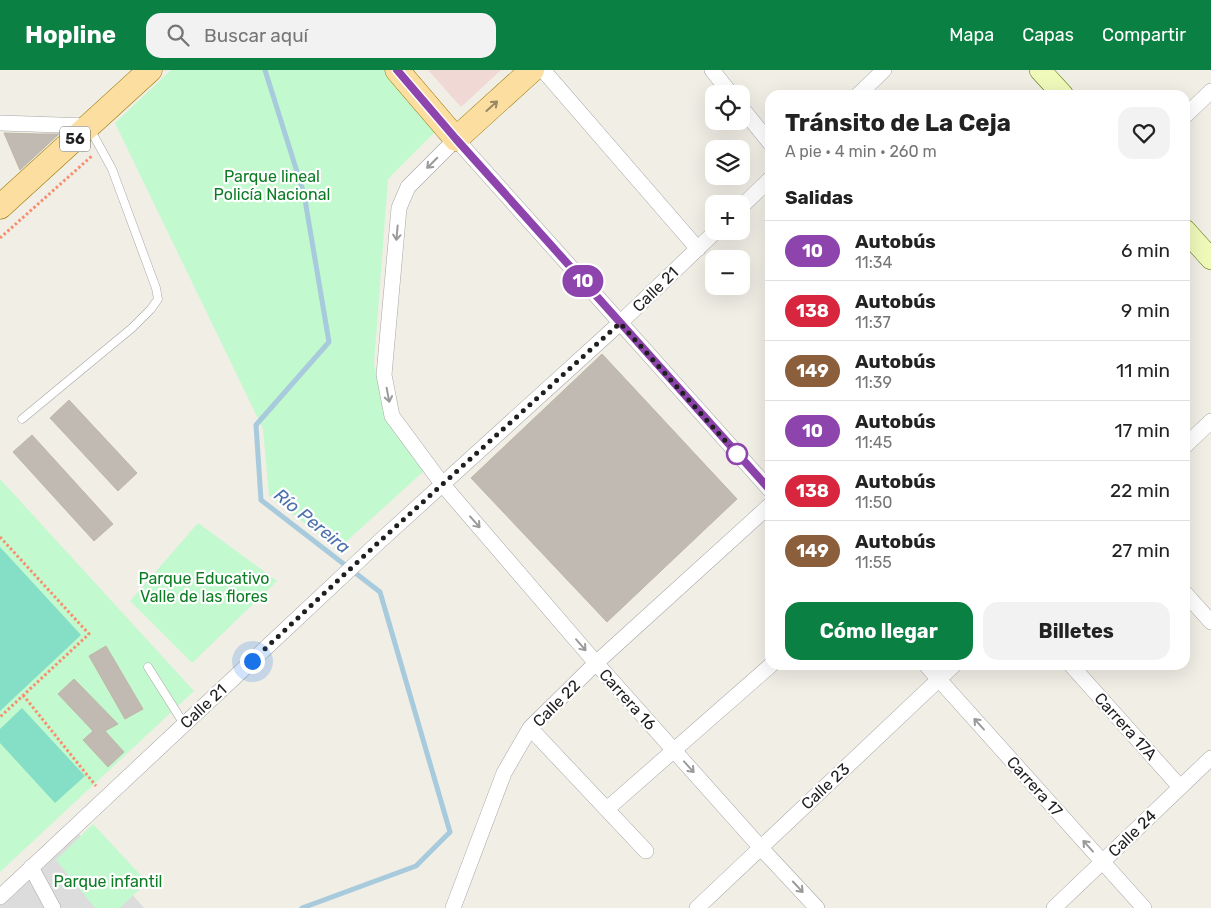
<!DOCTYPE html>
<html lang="es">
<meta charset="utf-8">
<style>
:root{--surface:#fff;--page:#f2f2f2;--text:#222;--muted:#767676;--line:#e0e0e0;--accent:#0b8043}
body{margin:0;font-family:Rubik,sans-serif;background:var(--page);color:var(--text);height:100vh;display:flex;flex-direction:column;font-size:19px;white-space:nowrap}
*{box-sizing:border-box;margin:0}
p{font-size:16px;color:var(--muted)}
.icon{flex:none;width:28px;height:28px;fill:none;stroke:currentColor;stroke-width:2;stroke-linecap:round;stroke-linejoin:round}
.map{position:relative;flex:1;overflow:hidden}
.panel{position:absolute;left:765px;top:20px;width:425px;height:580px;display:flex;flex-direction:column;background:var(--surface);border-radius:15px;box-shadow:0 5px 20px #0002}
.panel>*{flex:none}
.badge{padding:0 10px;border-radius:16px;font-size:18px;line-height:32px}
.controls{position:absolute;left:705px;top:15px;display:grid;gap:10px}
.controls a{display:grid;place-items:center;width:45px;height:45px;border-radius:10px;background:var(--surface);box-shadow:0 5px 20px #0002;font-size:25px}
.you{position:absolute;width:25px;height:25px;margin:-12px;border:4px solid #fff;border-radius:50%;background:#1a73e8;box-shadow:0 0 0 8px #1a73e833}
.map>.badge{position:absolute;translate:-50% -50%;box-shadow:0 0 0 2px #fff}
h2{padding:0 20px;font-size:19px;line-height:45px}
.round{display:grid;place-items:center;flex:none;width:52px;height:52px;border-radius:15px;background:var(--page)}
.head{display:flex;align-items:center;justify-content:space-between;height:85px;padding:0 20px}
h1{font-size:24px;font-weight:700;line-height:38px}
.action{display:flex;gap:10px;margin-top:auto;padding:10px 20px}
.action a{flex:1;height:58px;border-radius:15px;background:var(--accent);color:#fff;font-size:20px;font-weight:700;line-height:58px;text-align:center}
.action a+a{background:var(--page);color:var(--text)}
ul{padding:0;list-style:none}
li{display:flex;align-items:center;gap:15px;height:60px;padding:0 20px;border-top:1px solid var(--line)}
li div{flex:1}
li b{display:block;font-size:19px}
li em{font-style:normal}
li .badge{min-width:55px;font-weight:700;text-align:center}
header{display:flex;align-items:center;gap:30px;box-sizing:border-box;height:70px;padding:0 25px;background:var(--accent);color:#fff}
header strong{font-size:24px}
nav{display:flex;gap:28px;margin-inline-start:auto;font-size:18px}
.search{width:350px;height:45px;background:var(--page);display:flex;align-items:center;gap:12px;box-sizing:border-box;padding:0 18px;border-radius:15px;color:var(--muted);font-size:19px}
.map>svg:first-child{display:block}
.residential{fill:#dddcdc}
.commercial{fill:#f0d9d5}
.park{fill:#c3f9ce}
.pitch{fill:#85dec6}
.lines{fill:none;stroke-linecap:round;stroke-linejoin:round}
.stream{stroke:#a7cadd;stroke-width:5}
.building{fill:#c0bab2;stroke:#c1b6a8}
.lane-casing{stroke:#a6a6a6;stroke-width:9}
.street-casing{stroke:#a6a6a6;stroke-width:16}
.secondary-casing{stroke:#5c7606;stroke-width:22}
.primary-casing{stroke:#987902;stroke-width:25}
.path{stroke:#f88d6e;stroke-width:3;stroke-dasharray:2.5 2.5;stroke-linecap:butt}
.lane{stroke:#fff;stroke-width:8}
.street{stroke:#fff;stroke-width:15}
.secondary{stroke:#eef9ba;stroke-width:21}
.primary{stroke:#fbdea0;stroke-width:24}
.oneway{stroke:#988866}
.oneway2{stroke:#9a9a9a}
.line-casing{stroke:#fff;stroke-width:11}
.line{stroke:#8e44ad;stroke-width:8}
.walk{stroke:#1f1f1f;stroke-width:5;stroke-dasharray:0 9}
.stop-dot{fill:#fff;stroke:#8e44ad;stroke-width:2.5}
.labels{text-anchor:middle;stroke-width:4.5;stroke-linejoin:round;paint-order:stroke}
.shield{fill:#fff;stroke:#626262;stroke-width:1}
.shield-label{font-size:15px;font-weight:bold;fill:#1f1f1f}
.park-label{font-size:16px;fill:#0d7d24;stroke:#fff}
.street-label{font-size:16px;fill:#1f1f1f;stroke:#fff}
.water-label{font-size:18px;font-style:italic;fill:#4c71ae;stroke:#fff}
</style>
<header>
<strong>Hopline</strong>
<div class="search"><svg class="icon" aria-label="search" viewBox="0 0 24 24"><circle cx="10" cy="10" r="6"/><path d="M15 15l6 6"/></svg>Buscar aquí</div>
<nav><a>Mapa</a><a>Capas</a><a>Compartir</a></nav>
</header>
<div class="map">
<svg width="1211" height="838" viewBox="0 0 1211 838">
<rect width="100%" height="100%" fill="#f0eee5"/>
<!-- residential -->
<path class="residential" d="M78 763 144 838H0V834Z"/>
<!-- commercial -->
<path class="commercial" d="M428 0H501L461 37Z"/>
<!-- park -->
<path class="park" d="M171 0H390L439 58 388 109 374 294 385 349 424 401 338 479 269 426 263 359 115 53Z
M0 409 194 621 0 802Z
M198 453 277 511 192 593 130 531Z
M93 754 147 812 120 838H95L56 790Z"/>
<!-- pitch -->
<path class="pitch" d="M0 477 81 565 0 641Z
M22 638 85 706 55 733 0 673V659Z"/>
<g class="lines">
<!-- stream -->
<path class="stream" d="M265 0 304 124 329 272 256 355 261 430 380 522 450 762 416 796 302 838"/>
</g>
<!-- building -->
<path class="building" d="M4 63 38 64H59L20 100Z
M602 284 737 429 607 552 471 408Z
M69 330 137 403 118 421 50 348Z
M32 365 113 454 94 471 13 382Z
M106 576 143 639 125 649 89 586Z
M74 609 118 654 105 661 124 682 108 697 83 670 93 661 58 624Z"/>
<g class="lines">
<defs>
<path id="lane" d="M22 349 132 258 151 239 158 229 156 218 112 99 90 59
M148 597 184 654"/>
<path id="street" d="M543 0 698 179
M712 0 731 24
M858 25 884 0
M741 37 770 73
M1185 46 1211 21
M0 53 89 56
M741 137 770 109
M1185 376 1211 351
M770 420 456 69 408 117 399 138 384 305 392 346 443 415 596 593 761 778 817 838
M1185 523 1211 552
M926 595 1144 838
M1071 595 1180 717
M530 658 646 781
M607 739 771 595
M31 797 53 838
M0 827 380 471 620 253 716 161
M453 838 504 703 530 658 596 593 770 435
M697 838 954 595
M1054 838 1211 688"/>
<path id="secondary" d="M1040 0 1063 25
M1185 160 1211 189"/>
<path id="primary" d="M397 0 456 69 532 0
M0 137 150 0"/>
</defs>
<!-- lane casing -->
<use href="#lane" class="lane-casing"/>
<!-- street casing -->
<use href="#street" class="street-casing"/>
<!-- secondary casing -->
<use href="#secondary" class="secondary-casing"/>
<!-- primary casing -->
<use href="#primary" class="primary-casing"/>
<!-- path -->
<path class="path" d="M0 168 93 85
M0 467 89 564 0 647
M23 625 96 716"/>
<!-- lane -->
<use href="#lane" class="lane"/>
<!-- street -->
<use href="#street" class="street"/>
<!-- secondary -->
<use href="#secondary" class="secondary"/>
<!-- primary -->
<use href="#primary" class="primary"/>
</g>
<!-- one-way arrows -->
<defs><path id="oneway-shaft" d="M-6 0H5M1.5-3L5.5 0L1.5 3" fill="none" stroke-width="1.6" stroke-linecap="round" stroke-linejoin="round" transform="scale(1.25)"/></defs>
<use class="oneway" href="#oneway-shaft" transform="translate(492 36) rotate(-42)"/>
<g class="oneway2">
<use href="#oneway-shaft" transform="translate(432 93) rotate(135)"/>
<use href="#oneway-shaft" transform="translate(397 163) rotate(95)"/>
<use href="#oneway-shaft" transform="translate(388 325) rotate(79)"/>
<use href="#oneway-shaft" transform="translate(475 452) rotate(49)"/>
<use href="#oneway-shaft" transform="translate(581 575) rotate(49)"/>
<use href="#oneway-shaft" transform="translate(979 654) rotate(-132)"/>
<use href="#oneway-shaft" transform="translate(689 697) rotate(48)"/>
<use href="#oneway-shaft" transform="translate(1088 776) rotate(-132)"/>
<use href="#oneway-shaft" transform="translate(798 817) rotate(47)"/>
</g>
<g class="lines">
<defs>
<path id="line" d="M397 0 456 69 770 420"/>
</defs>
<!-- line casing -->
<use href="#line" class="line-casing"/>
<!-- line -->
<use href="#line" class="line"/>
<!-- walk -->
<path class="walk" d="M252 591 380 471 620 253 737 384"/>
</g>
<!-- markers -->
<circle class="stop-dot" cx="737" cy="384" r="10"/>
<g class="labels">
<!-- shield labels -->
<rect class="shield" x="60" y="56.5" width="30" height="25" rx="4"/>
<g class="shield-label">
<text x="75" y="74">56</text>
</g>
<!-- park labels -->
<g class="park-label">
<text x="272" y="112">Parque lineal<tspan x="272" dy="18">Policía Nacional</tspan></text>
<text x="204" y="514">Parque Educativo<tspan x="204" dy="18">Valle de las flores</tspan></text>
<text x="108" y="817">Parque infantil</text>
</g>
<!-- street labels -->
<g class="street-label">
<text transform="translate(655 219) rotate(-44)" y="6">Calle 21</text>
<text transform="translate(628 629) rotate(48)" y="6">Carrera 16</text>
<text transform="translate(556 633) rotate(-45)" y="6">Calle 22</text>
<text transform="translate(203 636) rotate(-43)" y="6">Calle 21</text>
<text transform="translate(1126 656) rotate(48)" y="6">Carrera 17A</text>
<text transform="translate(825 716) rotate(-43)" y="6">Calle 23</text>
<text transform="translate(1035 716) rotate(48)" y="6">Carrera 17</text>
<text transform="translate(1132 763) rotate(-44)" y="6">Calle 24</text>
</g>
<!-- water labels -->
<g class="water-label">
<text transform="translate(312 451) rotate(39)" y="6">Río Pereira</text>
</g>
</g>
</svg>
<div class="controls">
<a><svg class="icon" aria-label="locate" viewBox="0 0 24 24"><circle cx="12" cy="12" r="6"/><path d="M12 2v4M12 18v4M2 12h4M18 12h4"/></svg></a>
<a><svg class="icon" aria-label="layers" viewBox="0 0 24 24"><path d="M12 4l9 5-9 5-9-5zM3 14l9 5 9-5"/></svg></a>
<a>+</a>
<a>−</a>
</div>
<div class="you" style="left:252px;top:591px"></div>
<b class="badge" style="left:583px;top:211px;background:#8e44ad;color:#fff">10</b>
<section class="panel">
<div class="head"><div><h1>Tránsito de La Ceja</h1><p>A pie · 4 min · 260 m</p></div><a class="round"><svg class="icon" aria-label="heart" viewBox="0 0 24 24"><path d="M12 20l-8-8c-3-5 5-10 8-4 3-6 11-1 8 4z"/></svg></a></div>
<h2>Salidas</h2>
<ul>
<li><span class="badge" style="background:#8e44ad;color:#fff">10</span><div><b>Autobús</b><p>11:34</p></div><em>6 min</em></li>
<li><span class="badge" style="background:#d7263d;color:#fff">138</span><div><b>Autobús</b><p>11:37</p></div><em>9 min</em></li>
<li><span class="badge" style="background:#8b5e3c;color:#fff">149</span><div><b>Autobús</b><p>11:39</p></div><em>11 min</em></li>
<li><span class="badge" style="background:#8e44ad;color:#fff">10</span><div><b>Autobús</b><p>11:45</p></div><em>17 min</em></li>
<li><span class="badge" style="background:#d7263d;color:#fff">138</span><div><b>Autobús</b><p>11:50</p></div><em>22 min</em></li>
<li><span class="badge" style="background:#8b5e3c;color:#fff">149</span><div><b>Autobús</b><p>11:55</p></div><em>27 min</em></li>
</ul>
<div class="action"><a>Cómo llegar</a><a>Billetes</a></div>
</section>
</div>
